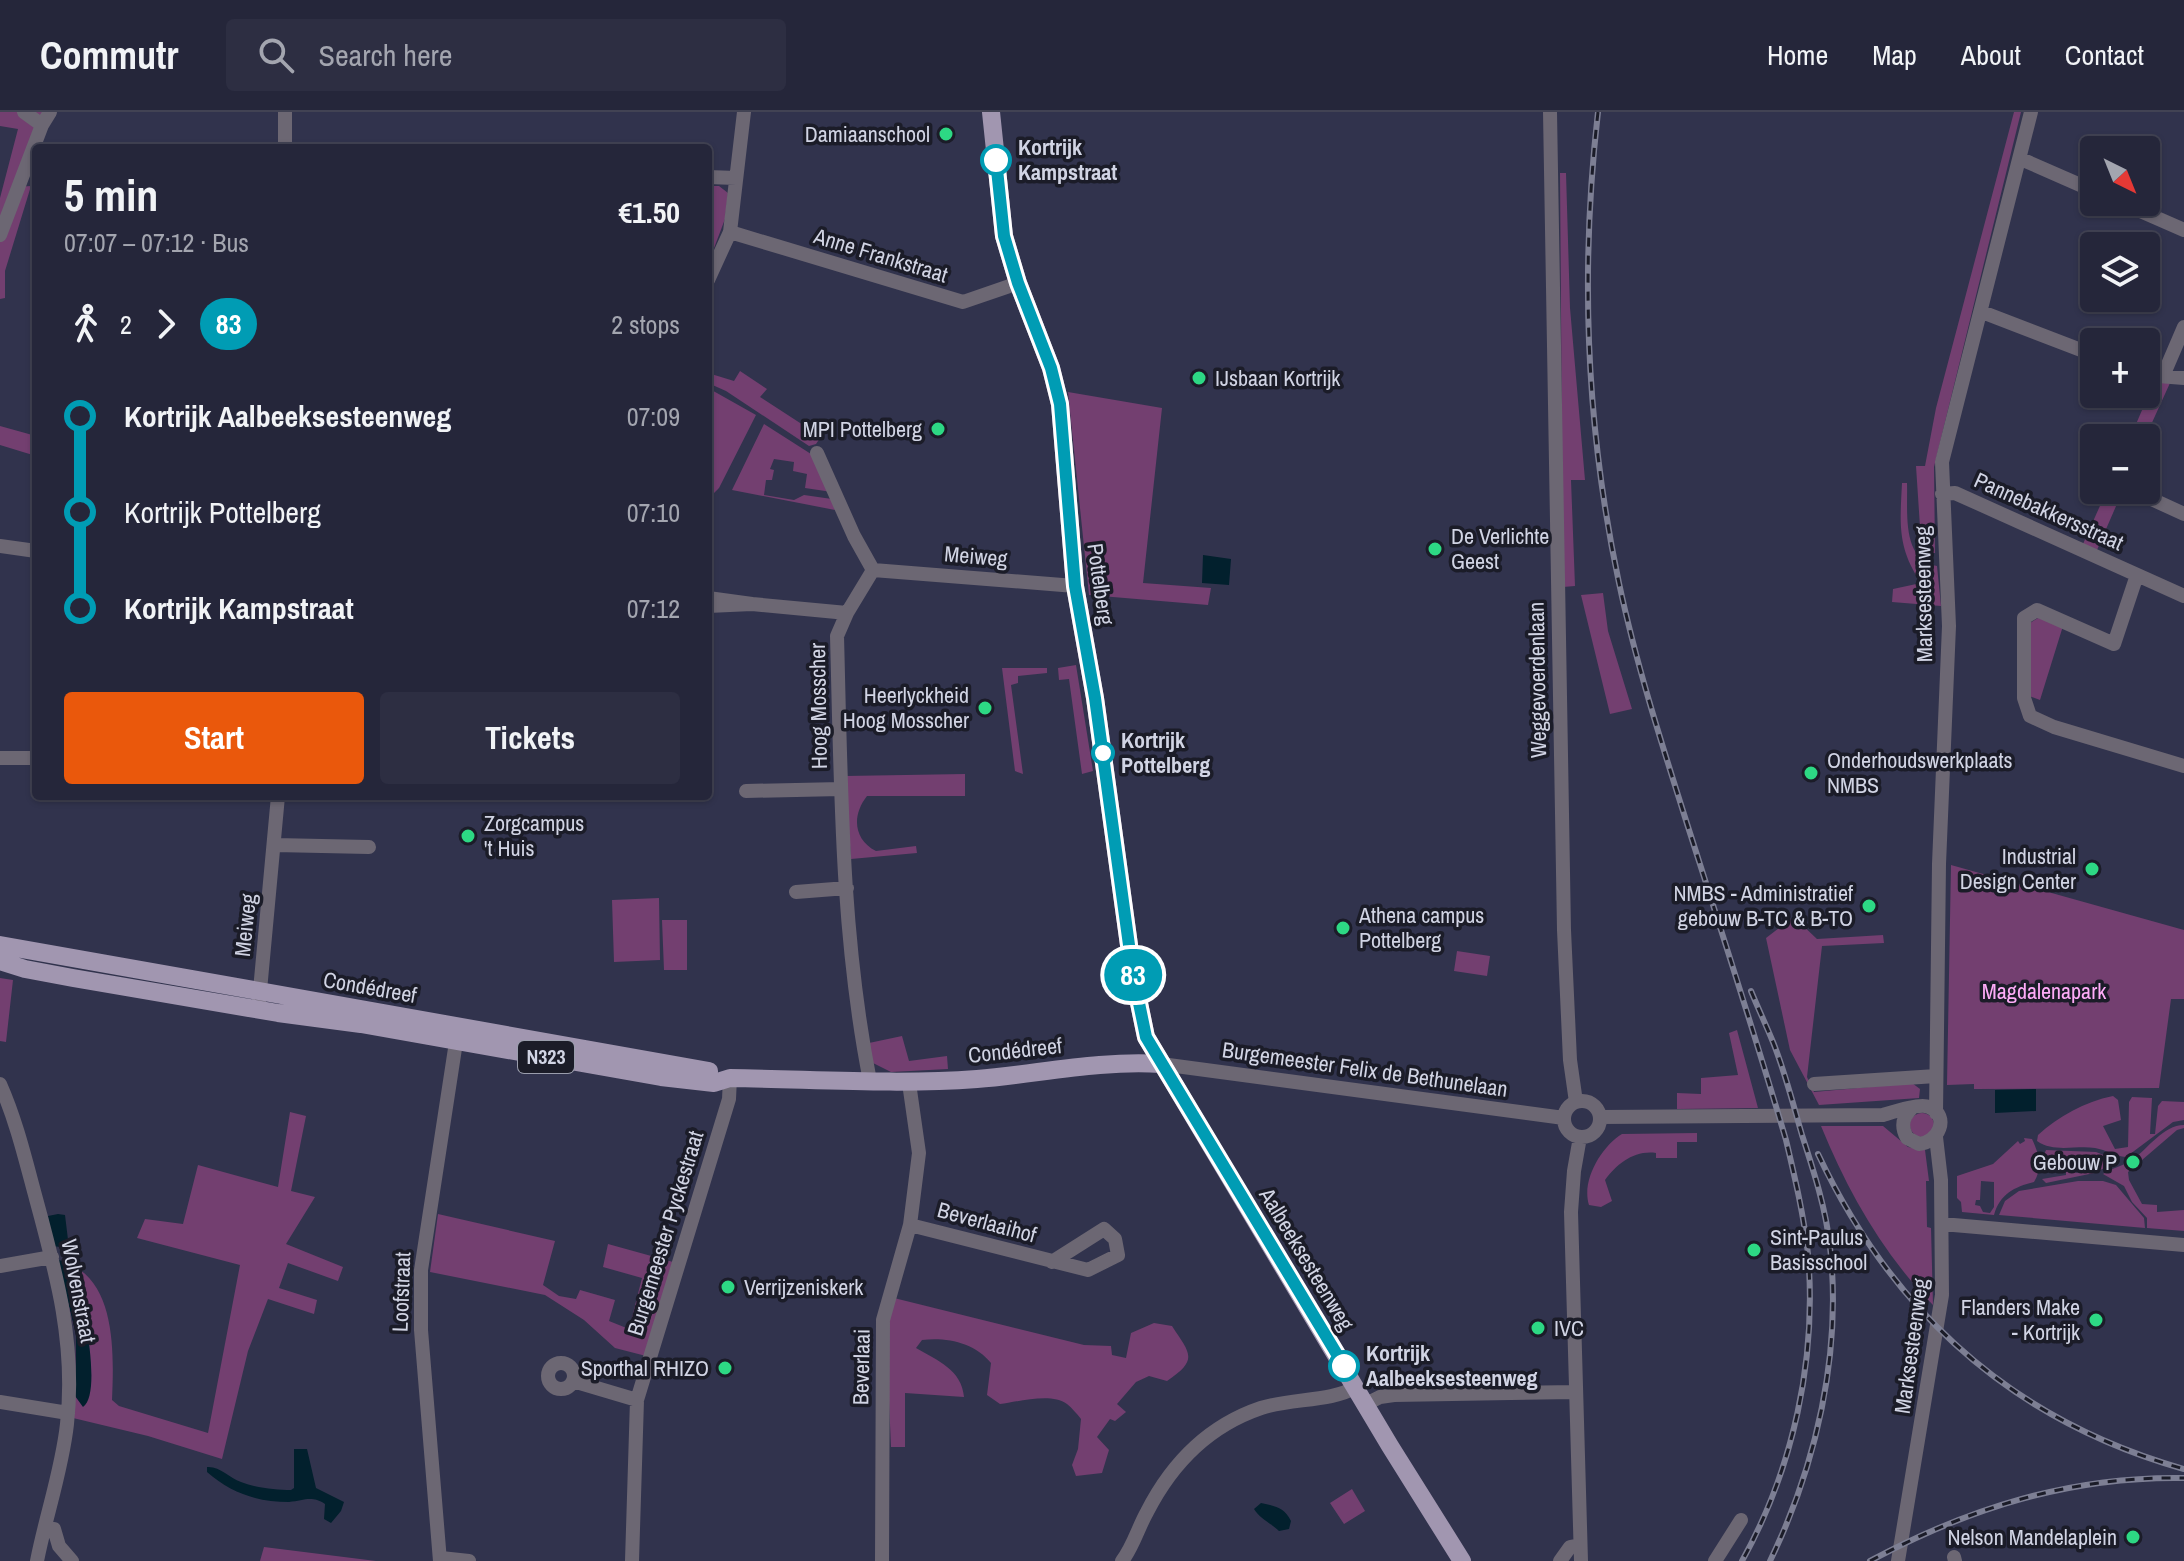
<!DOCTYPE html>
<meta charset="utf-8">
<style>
:root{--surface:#25263a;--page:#2d2e42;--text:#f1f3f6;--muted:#a3a5af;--line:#424354;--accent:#ea580c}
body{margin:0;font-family:"Archivo Narrow",sans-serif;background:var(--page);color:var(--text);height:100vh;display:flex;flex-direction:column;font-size:30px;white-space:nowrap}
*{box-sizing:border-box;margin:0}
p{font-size:26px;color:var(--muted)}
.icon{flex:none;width:44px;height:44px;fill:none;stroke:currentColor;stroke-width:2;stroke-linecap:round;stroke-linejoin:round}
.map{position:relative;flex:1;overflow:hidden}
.side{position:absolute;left:32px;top:32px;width:680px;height:656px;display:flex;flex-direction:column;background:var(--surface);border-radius:8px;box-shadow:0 2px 6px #0004,0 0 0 2px var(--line)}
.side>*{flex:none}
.badge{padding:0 16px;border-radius:26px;font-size:28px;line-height:52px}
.needle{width:52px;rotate:137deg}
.controls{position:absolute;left:2080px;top:24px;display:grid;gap:16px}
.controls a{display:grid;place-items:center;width:80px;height:80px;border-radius:8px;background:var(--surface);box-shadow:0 2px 6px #0004,0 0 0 2px var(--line);font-size:40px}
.map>.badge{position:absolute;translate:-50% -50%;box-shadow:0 0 0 4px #fff}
.legs{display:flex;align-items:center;gap:12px;height:88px;padding:0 32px;font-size:26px}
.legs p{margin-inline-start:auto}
.overview{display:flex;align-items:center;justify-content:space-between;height:136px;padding:0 32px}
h1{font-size:44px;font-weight:700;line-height:60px}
.cta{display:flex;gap:16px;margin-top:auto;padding:16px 32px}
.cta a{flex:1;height:92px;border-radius:8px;background:var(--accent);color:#fff;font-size:32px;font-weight:700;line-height:92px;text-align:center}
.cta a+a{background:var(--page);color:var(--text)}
ul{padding:0 32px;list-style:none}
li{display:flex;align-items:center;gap:28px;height:96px;font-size:30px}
li i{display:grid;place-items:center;width:12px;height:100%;margin:0 10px;background:currentColor}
li i::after{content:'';width:20px;height:20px;margin:-10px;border:6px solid;border-radius:50%;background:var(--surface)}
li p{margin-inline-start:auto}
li:first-child i{background:linear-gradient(#0000 50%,currentColor 0)}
li:last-child i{background:linear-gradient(currentColor 50%,#0000 0)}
header{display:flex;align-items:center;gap:48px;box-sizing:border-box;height:112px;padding:0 40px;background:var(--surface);border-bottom:2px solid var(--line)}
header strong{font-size:38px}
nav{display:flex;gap:44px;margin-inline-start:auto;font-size:28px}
.search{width:560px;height:72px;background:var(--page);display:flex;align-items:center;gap:20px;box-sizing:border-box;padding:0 28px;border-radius:8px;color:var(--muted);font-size:30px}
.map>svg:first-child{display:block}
.green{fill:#733f70;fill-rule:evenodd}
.water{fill:#02202d}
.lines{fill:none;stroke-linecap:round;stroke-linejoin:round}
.minor{stroke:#6c6773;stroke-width:14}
.major{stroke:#a196b0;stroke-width:18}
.rail-casing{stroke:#7d7f94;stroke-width:6}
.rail{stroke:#1b1c28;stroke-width:3;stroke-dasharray:9;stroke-linecap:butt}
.line-1-casing{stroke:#fff;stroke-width:18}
.line-1{stroke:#009cb4;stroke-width:12}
.poi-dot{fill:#2dd884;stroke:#1b1c28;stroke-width:3}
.stop-1-dot{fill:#fff;stroke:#009cb4;stroke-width:4}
.labels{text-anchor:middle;stroke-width:7;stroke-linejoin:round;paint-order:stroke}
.shield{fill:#1b1c28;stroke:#9a9dac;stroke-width:2}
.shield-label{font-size:20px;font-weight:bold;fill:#d1d4e4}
.poi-label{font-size:22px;fill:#d1d4e4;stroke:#1b1c28;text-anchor:end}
.stop-label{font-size:22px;font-weight:bold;fill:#d1d4e4;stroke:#1b1c28;text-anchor:start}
.street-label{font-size:22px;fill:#d1d4e4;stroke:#1b1c28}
.park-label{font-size:22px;fill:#ffacf9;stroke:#1b1c28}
</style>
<header>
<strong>Commutr</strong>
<div class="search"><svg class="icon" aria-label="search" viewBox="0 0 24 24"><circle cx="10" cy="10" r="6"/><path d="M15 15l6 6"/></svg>Search here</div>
<nav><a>Home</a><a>Map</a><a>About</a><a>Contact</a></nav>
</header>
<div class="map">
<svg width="2184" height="1449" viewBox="0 0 2184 1449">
<rect width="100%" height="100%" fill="#31334d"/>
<!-- green -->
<path class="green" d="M0 0H47L15 75 31 74 5 159V186L0 187V86L18 17 0 14Z
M2014 0H2021L1934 355 1935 441H1930L1921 430 1916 354H1925L1936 296Z
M1560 61H1566L1570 196 1585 368H1571L1575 474 1563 475Z
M708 74H719L728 81 725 107 708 152Z
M740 259 767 277 760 285 817 322 820 326 816 332 809 334 726 279 708 271V261L734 269Z
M2155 268 2170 271 2145 326H2130Z
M708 276 756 303 719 376 712 383 708 382Z
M1068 280 1162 296 1143 471 1211 476 1208 493 1089 483Z
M764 312 811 342 832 380 805 376 807 362 793 359 794 350 774 347 770 357 774 358 772 368H766L764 383 794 388 804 383 832 387 835 398 732 378Z
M0 314 36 324V344L0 333Z
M1902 371H1907C1908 399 1901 448 1937 454L1941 494 1892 490 1893 477 1921 471C1897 435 1900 412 1902 371Z
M2107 378H2123L2097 438 2083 432Z
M1603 481 1608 519 1632 597 1610 602 1581 483Z
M2041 504 2063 514 2040 588 2029 584 2030 511Z
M1076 553 1093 659 1082 662 1069 567 1059 568 1058 556Z
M1047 556V561L1018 564V571L1011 573 1023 662 1015 659 1002 556Z
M965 662V684H867C852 703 853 727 876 739L916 734 917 741 851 747 845 664Z
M1951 753 2184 818V887H2171L2159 976 1974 977V972L1947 973Z
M659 786 660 848 614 850 612 788Z
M1791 807 1797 808 1817 827 1883 823 1884 831 1822 834 1807 965 1814 980 1912 971 1920 977 1919 986 1819 993 1790 938 1766 826Z
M662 808H687V858H664Z
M1457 839 1490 844 1487 864 1454 859Z
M0 866 13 868 6 930 0 929Z
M1737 918 1758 996 1677 997V981L1701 982V966L1738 963 1729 921Z
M902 924 909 949 947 944 948 957 891 960 873 951 869 931Z
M2113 984 2118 988 2121 1008 2103 1014 2115 1037 2128 1035 2129 990 2132 985 2152 986 2150 1022H2155L2158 994 2162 989 2184 990V1008L2173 1010 2126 1045C2115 1044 2106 1038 2095 1036 2076 1033 2054 1041 2037 1029L2038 1023C2059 1004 2084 990 2113 984Z
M290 1000 306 1004 291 1079 315 1085 286 1132 343 1155 338 1169 288 1151 279 1176 317 1188 314 1202 268 1187 248 1239 222 1347 148 1324 73 1306 76 1224 57 1149C117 1159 114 1241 112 1288L119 1294 208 1321 240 1153 137 1126 145 1107 183 1112 198 1053 278 1075Z
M1910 1013a12 12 0 1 1 24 0a12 12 0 1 1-24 0Z
M2184 1013V1016L2177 1018 2128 1060 2129 1068 2142 1092 2157 1093V1100L2184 1098V1119L2147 1116V1106L2132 1090 2124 1074 2103 1062C2112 1056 2123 1054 2132 1048 2148 1037 2163 1013 2184 1013Z
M1821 1014H1883L1908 1035 1925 1038 1929 1069H1926L1927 1115 1931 1116 1933 1193C1883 1142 1848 1080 1821 1014Z
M1697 1021V1030H1677V1046H1656V1041C1634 1038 1617 1052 1605 1068L1612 1089 1601 1095 1589 1093C1581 1068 1602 1034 1622 1022Z
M2024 1026 2032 1027C2039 1042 2043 1055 2034 1070 2014 1075 2000 1082 1994 1103L1962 1100 1961 1090 1957 1086V1064L1993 1052 2018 1029 2020 1032 2025 1029ZM1981 1069 1994 1070V1095L1990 1101 1983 1100 1980 1094 1975 1093 1976 1088H1980Z
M2046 1038 2096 1040 2119 1049 2094 1061 2046 1071 2042 1067 2066 1063V1060L2075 1058 2076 1061 2087 1059 2081 1046 2062 1045V1049L2074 1053H2045L2043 1045Z
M2078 1069H2103L2116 1073 2144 1106 2145 1116 1999 1103 2005 1089 2019 1079Z
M438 1102 555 1129 543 1173 559 1184 576 1187 580 1178 615 1188 609 1209 629 1217 642 1166 603 1155 608 1132 673 1150 646 1244 615 1236 584 1208 545 1183 430 1160Z
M894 1186 1084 1233 1111 1234 1112 1243 1126 1246 1131 1221 1154 1211 1172 1214C1190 1242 1199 1247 1167 1269L1149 1264 1136 1270 1117 1292 1126 1300 1115 1309 1110 1307 1097 1325 1109 1338 1102 1361 1076 1364 1072 1353 1078 1337 1081 1307C1077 1302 1072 1296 1067 1292 1051 1280 1018 1290 1000 1292L987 1283 991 1251C975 1231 947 1225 922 1228L916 1236C937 1248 962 1258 964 1285L905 1281V1335H891L886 1218Z
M1352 1377 1365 1399 1344 1412 1330 1391Z
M264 1435 376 1449H260Z"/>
<!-- water -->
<path class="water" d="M1203 443 1231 447 1229 473 1202 471Z
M2036 977V999L1995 1001V978Z
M58 1102 65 1103 69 1136 52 1134 48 1104Z
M58 1148 73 1151C80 1174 104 1281 83 1295L75 1284 76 1224Z
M294 1337H307L316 1376 344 1390 341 1399 331 1411 324 1407 325 1392C311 1383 304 1389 289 1390 257 1390 231 1381 207 1360V1355C220 1354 229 1366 241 1370 256 1376 276 1378 291 1378L294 1376Z
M1261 1391C1275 1394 1284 1395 1291 1409L1289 1417 1279 1419C1272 1412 1259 1406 1254 1397Z"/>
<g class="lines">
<!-- minor -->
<path class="minor" d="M24 0 42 13
M1550 0 1564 818 1570 948 1576 990
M285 36V0
M2021 47 2094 79
M708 65 736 66
M2120 90 2184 118
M730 120 963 190 1018 171
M0 123 42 13 50 0
M708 168 730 120 744 0
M1982 200 2094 243
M2146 263 2184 266
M2163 264 2184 215
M817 341 854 424 873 458
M2132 378 2184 402
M1942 382 1955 381 2184 484
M0 434 36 439
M873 458 1075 474
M2137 463 2114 532 2037 498 2024 506V586L2030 604 2054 615 2184 654
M708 486 752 492 708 494
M752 492 847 501
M0 646H36
M746 679 841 677
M275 733 369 735
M796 780 847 776
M259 889 278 684
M1161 952 1564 1006
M870 969C841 823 841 672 837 524L847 501 873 458
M0 972C16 1008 25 1046 35 1083 56 1160 76 1231 67 1312 62 1358 46 1403 37 1449
M1814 972 1936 964
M1564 1007a18 18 0 1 1 36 0a18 18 0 1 1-36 0Z
M1936 1001 1939 752 1949 514 1942 350 2031 0
M1600 1005 1883 1003C1893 1000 1920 991 1929 995 1951 1004 1938 1031 1919 1032L1907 1026C1901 1015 1902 1006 1911 997
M1580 1025 1574 1059 1571 1100 1581 1449
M1942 1112 2184 1133
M910 1113 1088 1158 1118 1143 1115 1127 1104 1117 1052 1150
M0 1154 52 1145
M548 1264a13 13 0 1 1 26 0a13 13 0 1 1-26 0Z
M573 1269 637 1288
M0 1290 68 1301
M1366 1292 1380 1285 1394 1283 1575 1280
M54 1417 59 1434 72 1449
M1954 1445 1955 1449
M441 1446 469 1449
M440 1449 421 1218V1158L456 930 460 919
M632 1449 637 1288 729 987 730 966
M882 1449 883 1208 910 1113 919 1041 909 971
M1122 1449C1133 1435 1138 1416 1147 1400 1172 1351 1208 1314 1261 1296 1291 1286 1331 1290 1356 1275
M1560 1449 1570 1435 1580 1433
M1715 1449 1741 1408
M1898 1449 1942 1183 1941 1068 1936 1025"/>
<!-- major -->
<path class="major" d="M991 0 1004 124 1018 171 1051 256 1060 292 1075 474 1095 586 1133 862 1146 925 1390 1334 1462 1449
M0 833 709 959
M0 849 25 857 73 866 278 901 361 912 661 965 714 971 730 966C812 967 895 973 977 967 1038 962 1100 948 1161 952"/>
<defs>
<path id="rail" d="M1598 0C1580 157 1586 316 1619 471 1637 556 1664 639 1690 721 1723 824 1756 926 1786 1028 1795 1066 1804 1104 1808 1142 1817 1248 1793 1357 1742 1449
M1751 879C1758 896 1766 913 1773 930 1785 960 1793 992 1802 1023 1814 1060 1826 1097 1830 1135 1842 1241 1816 1354 1770 1449
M1818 1042C1893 1201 2014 1309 2184 1357
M1870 1449C1969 1396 2071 1364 2184 1366"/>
</defs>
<!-- rail casing -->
<use href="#rail" class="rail-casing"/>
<!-- rail -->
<use href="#rail" class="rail"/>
</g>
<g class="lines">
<defs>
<path id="line-1" d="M996 48 1004 124 1018 171 1051 256 1060 292 1075 474 1095 586 1133 862 1146 925 1344 1254"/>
</defs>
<!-- line-1 casing -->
<use href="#line-1" class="line-1-casing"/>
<!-- line-1 -->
<use href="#line-1" class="line-1"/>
</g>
<!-- markers -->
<g class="poi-dot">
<circle cx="946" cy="22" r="8"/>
<circle cx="1199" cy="266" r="8"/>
<circle cx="938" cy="317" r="8"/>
<circle cx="1435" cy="437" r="8"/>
<circle cx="985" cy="596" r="8"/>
<circle cx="1811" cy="661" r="8"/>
<circle cx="468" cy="724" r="8"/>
<circle cx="2092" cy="757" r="8"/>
<circle cx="1869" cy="794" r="8"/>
<circle cx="1343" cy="816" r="8"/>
<circle cx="2133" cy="1050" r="8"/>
<circle cx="1754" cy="1138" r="8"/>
<circle cx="728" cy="1175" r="8"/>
<circle cx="2096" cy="1208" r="8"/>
<circle cx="1538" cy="1216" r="8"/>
<circle cx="725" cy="1256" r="8"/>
<circle cx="2133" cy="1425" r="8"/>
</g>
<g class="stop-1-dot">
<circle cx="996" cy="48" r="14"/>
<circle cx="1103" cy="641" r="10"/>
<circle cx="1344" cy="1254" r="14"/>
</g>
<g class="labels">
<!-- shield labels -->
<rect class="shield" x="518" y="929" width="56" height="32" rx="6"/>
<g class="shield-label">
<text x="546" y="952">N323</text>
</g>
<!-- poi labels -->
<g class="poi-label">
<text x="930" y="30">Damiaanschool</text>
<text x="1215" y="274" text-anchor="start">IJsbaan Kortrijk</text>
<text x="922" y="325">MPI Pottelberg</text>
<text x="1451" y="432" text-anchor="start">De Verlichte<tspan x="1451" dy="25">Geest</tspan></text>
<text x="969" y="591">Heerlyckheid<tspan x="969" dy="25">Hoog Mosscher</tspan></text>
<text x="1827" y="656" text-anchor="start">Onderhoudswerkplaats<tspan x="1827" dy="25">NMBS</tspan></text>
<text x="484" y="719" text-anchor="start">Zorgcampus<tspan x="484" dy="25">'t Huis</tspan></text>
<text x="2076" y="752">Industrial<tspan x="2076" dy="25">Design Center</tspan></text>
<text x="1853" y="789">NMBS - Administratief<tspan x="1853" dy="25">gebouw B-TC &amp; B-TO</tspan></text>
<text x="1359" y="811" text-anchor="start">Athena campus<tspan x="1359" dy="25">Pottelberg</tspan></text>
<text x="2117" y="1058">Gebouw P</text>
<text x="1770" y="1133" text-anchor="start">Sint-Paulus<tspan x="1770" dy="25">Basisschool</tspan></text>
<text x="744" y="1183" text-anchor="start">Verrijzeniskerk</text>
<text x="2080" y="1203">Flanders Make<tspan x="2080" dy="25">- Kortrijk</tspan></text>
<text x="1554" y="1224" text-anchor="start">IVC</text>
<text x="709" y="1264">Sporthal RHIZO</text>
<text x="2117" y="1433">Nelson Mandelaplein</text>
</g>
<!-- stop labels -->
<g class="stop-label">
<text x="1018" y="43">Kortrijk<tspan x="1018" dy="25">Kampstraat</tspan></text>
<text x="1121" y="636">Kortrijk<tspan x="1121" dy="25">Pottelberg</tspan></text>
<text x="1366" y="1249">Kortrijk<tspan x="1366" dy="25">Aalbeeksesteenweg</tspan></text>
</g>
<!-- street labels -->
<g class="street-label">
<text transform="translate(881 143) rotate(17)" y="8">Anne Frankstraat</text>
<text transform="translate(2049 399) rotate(24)" y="8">Pannebakkersstraat</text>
<text transform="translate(976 444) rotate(5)" y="8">Meiweg</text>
<text transform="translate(1101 472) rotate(82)" y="8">Pottelberg</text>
<text transform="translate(1923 482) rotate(-91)" y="8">Marksesteenweg</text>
<text transform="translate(1537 568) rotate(-91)" y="8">Weggevoerdenlaan</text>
<text transform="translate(818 594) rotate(-91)" y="8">Hoog Mosscher</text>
<text transform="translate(245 813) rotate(-84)" y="8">Meiweg</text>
<text transform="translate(370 875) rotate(10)" y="8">Condédreef</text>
<text transform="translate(1015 938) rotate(-6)" y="8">Condédreef</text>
<text transform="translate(1365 957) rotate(8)" y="8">Burgemeester Felix de Bethunelaan</text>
<text transform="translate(987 1110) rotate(15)" y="8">Beverlaaihof</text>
<text transform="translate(665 1121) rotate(-73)" y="8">Burgemeester Pyckestraat</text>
<text transform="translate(1307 1147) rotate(59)" y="8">Aalbeeksesteenweg</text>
<text transform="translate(79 1179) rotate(79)" y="8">Wolvenstraat</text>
<text transform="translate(401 1180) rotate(-88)" y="8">Loofstraat</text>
<text transform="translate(1911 1234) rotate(-82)" y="8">Marksesteenweg</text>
<text transform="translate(861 1255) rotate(-89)" y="8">Beverlaai</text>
</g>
<!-- park labels -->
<g class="park-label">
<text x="2044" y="887">Magdalenapark</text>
</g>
</g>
</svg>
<div class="controls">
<a><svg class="needle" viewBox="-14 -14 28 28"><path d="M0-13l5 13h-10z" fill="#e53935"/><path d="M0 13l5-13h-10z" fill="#a3a5af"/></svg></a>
<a><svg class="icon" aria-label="layers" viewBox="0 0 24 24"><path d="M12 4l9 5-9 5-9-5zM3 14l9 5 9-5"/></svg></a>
<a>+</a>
<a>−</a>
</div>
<b class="badge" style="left:1133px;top:863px;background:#009cb4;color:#fff">83</b>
<section class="side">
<div class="overview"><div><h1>5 min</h1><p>07:07 – 07:12 · Bus</p></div><b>€1.50</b></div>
<div class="legs"><svg class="icon" aria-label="walk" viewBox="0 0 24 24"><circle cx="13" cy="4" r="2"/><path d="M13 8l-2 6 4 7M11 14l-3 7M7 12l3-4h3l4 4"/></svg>2<svg class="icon" aria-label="forward" viewBox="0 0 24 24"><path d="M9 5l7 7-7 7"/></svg><b class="badge" style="background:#009cb4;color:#fff">83</b><p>2 stops</p></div>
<ul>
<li><i style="color:#009cb4"></i><b>Kortrijk Aalbeeksesteenweg</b><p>07:09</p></li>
<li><i style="color:#009cb4"></i><span>Kortrijk Pottelberg</span><p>07:10</p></li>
<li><i style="color:#009cb4"></i><b>Kortrijk Kampstraat</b><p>07:12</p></li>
</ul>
<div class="cta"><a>Start</a><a>Tickets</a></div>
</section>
</div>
